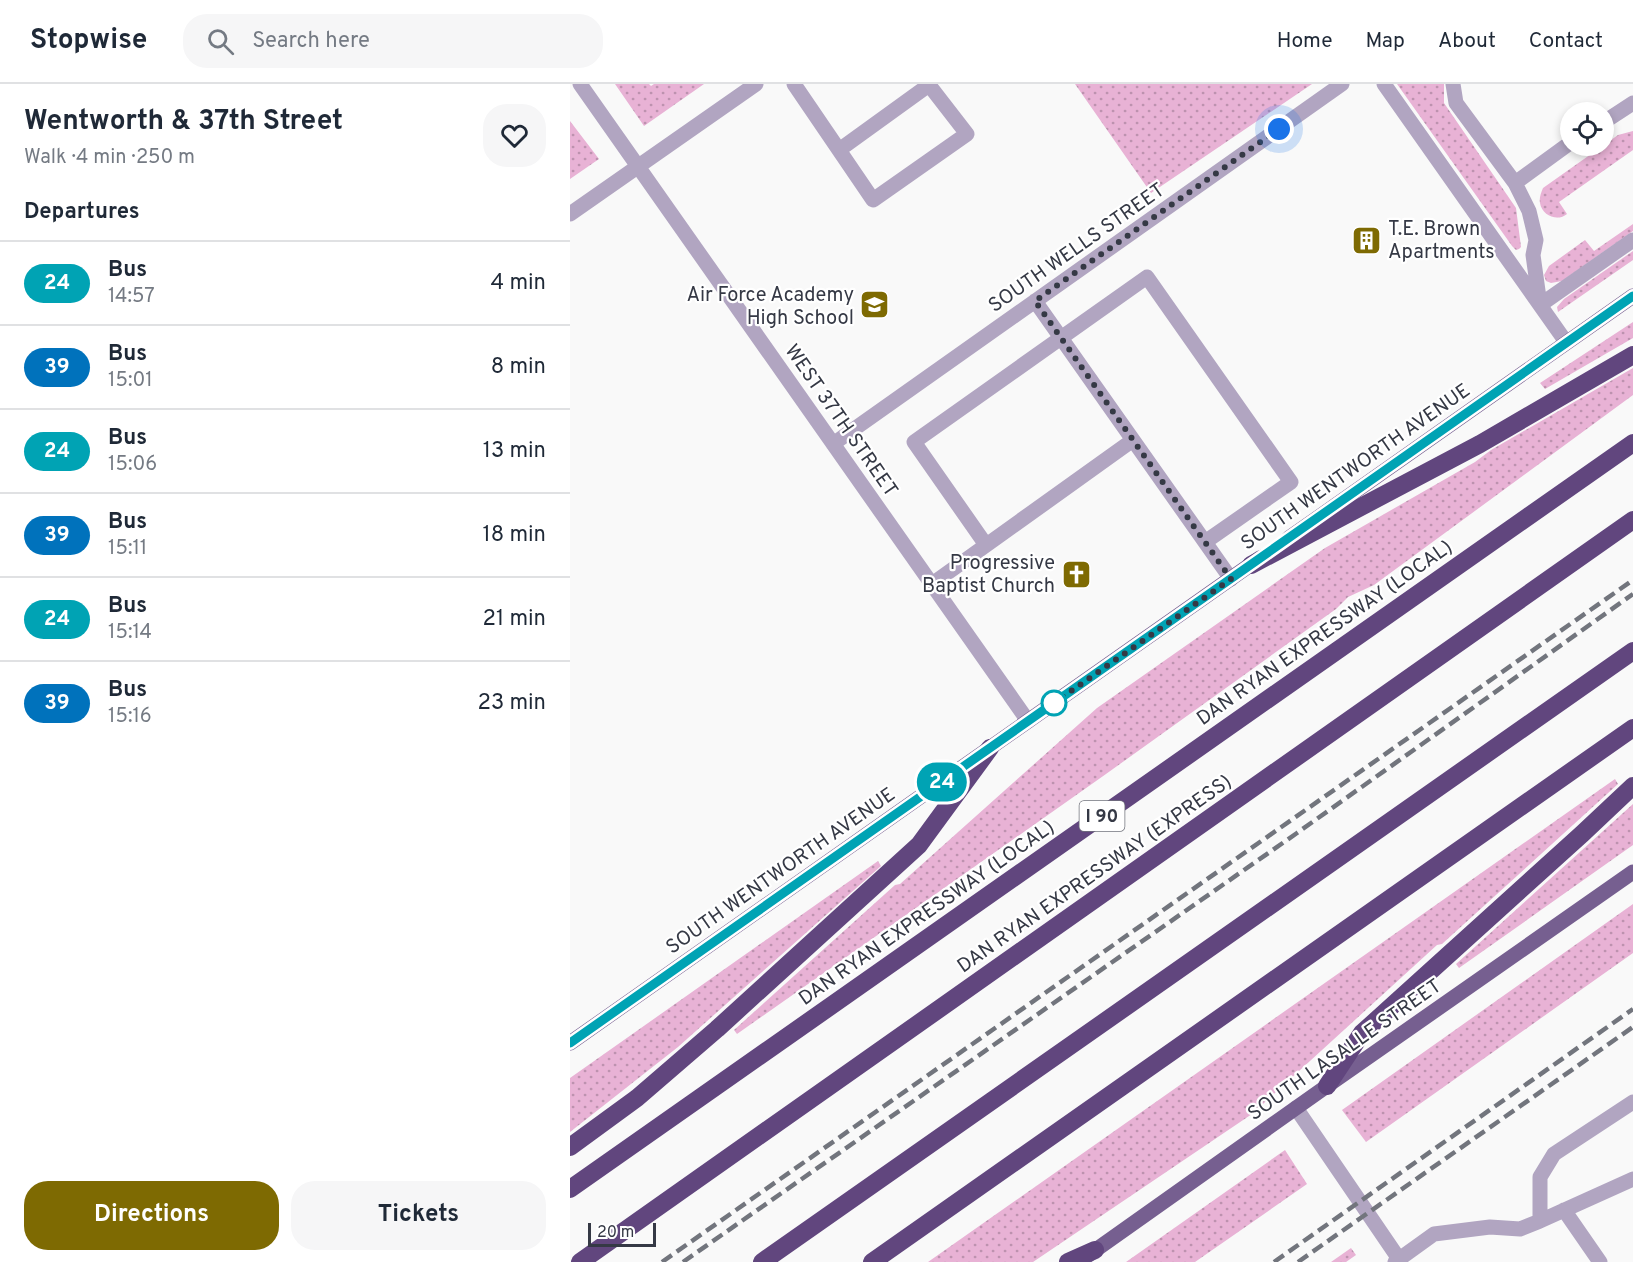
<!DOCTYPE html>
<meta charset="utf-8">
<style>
:root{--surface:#fff;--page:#f6f6f7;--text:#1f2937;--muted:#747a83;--line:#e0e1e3;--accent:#7e6a02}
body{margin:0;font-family:Overpass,sans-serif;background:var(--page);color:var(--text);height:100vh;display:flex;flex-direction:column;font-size:22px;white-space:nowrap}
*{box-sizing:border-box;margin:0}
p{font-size:20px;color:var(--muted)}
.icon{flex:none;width:33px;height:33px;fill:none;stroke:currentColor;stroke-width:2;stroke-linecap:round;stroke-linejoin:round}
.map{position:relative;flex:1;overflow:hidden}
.details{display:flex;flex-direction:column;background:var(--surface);width:570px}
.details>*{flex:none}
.badge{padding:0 12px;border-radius:20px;font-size:21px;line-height:39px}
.buttons{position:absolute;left:990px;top:18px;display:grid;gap:12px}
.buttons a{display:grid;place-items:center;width:54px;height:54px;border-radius:50%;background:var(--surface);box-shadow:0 3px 9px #0003;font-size:30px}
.scale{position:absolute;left:18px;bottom:15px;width:68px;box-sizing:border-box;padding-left:6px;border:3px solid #353945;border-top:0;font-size:16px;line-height:21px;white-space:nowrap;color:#353945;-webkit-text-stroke:4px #fff;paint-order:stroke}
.you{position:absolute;width:30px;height:30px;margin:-15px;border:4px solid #fff;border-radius:50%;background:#1a73e8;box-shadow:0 0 0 9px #1a73e833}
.map>.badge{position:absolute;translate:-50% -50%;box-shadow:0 0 0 3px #fff}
h2{padding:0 24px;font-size:22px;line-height:54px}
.round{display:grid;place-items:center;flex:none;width:63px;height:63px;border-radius:24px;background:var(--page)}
.summary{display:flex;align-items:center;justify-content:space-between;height:102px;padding:0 24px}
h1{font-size:28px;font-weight:700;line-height:45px}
.button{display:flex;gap:12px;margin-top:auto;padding:12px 24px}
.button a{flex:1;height:69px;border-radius:24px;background:var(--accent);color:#fff;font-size:24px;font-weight:700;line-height:69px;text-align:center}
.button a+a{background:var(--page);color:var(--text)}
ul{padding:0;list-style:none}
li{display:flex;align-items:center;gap:18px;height:84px;padding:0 24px;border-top:2px solid var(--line)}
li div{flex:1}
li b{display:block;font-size:22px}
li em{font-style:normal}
li .badge{min-width:66px;font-weight:700;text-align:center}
header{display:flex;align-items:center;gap:36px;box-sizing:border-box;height:84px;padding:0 30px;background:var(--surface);border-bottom:2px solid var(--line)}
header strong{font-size:28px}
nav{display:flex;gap:33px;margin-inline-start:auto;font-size:21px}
.search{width:420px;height:54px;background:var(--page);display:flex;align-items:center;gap:15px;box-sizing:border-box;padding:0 21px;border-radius:24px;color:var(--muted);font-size:22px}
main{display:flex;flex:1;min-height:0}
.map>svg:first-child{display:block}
.grass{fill:url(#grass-dots)}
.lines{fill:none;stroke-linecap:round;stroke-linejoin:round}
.minor{stroke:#b1a5c1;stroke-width:15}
.major{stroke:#765f90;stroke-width:15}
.highway{stroke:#61467e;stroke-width:18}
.rail{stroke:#72757d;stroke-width:4.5;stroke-dasharray:12 6;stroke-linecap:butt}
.line-casing{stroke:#fff;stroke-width:14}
.line{stroke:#00a3b4;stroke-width:9}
.walk{stroke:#353945;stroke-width:6;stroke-dasharray:0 10.8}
.stop-dot{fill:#fff;stroke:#00a3b4;stroke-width:3}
.labels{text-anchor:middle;stroke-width:4.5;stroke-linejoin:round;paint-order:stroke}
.shield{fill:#fff;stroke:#72747d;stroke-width:1.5}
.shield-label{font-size:18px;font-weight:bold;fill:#353945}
.poi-label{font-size:20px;fill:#353945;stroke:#fff;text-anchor:end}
.street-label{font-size:20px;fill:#353945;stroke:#fff}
</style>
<header>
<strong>Stopwise</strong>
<div class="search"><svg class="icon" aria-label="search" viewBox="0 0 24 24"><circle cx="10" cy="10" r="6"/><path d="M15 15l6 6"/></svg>Search here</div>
<nav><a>Home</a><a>Map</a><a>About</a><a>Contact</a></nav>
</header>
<main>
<section class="details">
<div class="summary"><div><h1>Wentworth &amp; 37th Street</h1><p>Walk · 4 min · 250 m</p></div><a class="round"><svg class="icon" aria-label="heart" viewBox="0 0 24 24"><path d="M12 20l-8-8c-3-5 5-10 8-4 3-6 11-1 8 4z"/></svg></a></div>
<h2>Departures</h2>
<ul>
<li><span class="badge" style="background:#00a3b4;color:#fff">24</span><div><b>Bus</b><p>14:57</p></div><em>4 min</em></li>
<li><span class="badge" style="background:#0072bc;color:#fff">39</span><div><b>Bus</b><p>15:01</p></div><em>8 min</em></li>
<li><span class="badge" style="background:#00a3b4;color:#fff">24</span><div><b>Bus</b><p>15:06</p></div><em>13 min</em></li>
<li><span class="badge" style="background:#0072bc;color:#fff">39</span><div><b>Bus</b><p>15:11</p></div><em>18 min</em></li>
<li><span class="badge" style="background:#00a3b4;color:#fff">24</span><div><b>Bus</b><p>15:14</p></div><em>21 min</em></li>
<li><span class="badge" style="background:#0072bc;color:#fff">39</span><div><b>Bus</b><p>15:16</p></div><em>23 min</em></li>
</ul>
<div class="button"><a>Directions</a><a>Tickets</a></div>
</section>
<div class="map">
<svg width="1063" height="1178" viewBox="0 0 1063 1178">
<defs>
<pattern id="grass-dots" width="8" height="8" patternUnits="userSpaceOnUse" patternTransform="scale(1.5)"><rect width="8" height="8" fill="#e8b2d5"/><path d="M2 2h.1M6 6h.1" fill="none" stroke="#bd92af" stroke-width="1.8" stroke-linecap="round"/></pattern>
</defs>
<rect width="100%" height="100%" fill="#f9f9f9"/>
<!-- grass -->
<path class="grass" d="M45 0H79L81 2 84 0H134L74 42Z
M505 0H742L581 109Z
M827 0H874V19L946 124 951 163 949 165 946 166 942 162Z
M0 37 29 75 0 95Z
M1063 47V66L989 118 997 130C988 138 972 132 970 119 969 114 971 109 973 104L1048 51Z
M1063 140V147L992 197 981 199 976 197 974 191 979 182 1015 156 1024 167Z
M1063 167V176L988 228 987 223 994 215Z
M1063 238V254L975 305 970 299Z
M1063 284V311L804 501 778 513 766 525 536 690 167 950 164 946 325 801 330 800 527 624 755 464 905 378 921 366Z
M1045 695 1048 700 872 860 867 861 682 1030 463 1178H358Z
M1063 720V761L889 884 886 880Z
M308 777 311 782 108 963 0 1048V994Z
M1063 820V869L796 1058 772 1026Z
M715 1066 737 1100 625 1178H556Z
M781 1164 786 1171 776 1178H761Z"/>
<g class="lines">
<!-- minor -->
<path class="minor" d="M10 0 458 637
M224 0 303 116 397 50 359 1 269 66
M814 0 996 258
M883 0 886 19 945 99 959 127 966 156 963 171 970 221 1063 156
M1034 38 1063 19
M945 99 1000 59
M0 130 186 0
M465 217 661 495
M263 360 772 0
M416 461 344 358 577 193 721 398 635 458
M362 500 563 356
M726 1024 829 1175
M994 1126 1030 1178
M970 1137V1093L984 1070 1063 1018
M825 1178 864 1150 920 1143 950 1145 970 1137 1063 1095"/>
<!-- major -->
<path class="major" d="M719 454 1063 212
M0 959 690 474
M517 1172 757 1002 1063 788"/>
<!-- highway -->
<path class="highway" d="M681 481 910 360 1063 271
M757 1002 792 949 1012 750 1063 702
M0 1063 67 1014 147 945 349 761 420 664
M0 1105 1063 359
M10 1178 1063 436
M192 1178 1063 567
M302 1178 1063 644
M498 1178 525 1166"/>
<!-- rail -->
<path class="rail" d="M92 1178 1063 496
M113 1178 727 749 1063 510
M704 1178 1063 925
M728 1178 1063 943"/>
</g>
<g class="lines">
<defs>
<path id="line" d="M0 959 1063 212"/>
</defs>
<!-- line casing -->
<use href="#line" class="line-casing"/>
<!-- line -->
<use href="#line" class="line"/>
<!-- walk -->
<path class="walk" d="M484 619 661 495 465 217 709 45"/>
</g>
<!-- icons -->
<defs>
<symbol id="building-square" viewBox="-11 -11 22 22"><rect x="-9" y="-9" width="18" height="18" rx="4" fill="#7e6a02" stroke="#fff"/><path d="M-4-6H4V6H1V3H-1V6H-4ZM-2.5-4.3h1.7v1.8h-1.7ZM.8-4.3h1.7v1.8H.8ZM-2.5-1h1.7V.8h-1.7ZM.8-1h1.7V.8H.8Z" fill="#fff"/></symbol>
<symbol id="school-square" viewBox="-11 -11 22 22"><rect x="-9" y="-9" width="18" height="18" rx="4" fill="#7e6a02" stroke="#fff"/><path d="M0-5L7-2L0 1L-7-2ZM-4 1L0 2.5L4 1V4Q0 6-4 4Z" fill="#fff"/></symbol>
<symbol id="church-square" viewBox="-11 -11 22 22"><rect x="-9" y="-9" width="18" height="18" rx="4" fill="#7e6a02" stroke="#fff"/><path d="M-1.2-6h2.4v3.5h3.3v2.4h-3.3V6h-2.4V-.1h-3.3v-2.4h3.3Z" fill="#fff"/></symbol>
</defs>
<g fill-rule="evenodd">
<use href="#building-square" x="780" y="140" width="33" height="33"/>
<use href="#school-square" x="288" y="204" width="33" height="33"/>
<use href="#church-square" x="490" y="474" width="33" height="33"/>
</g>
<!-- markers -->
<circle class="stop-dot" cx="484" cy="619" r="12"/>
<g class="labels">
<!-- shield labels -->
<rect class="shield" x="509.5" y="717" width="45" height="30" rx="4.5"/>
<g class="shield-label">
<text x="532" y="738">I 90</text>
</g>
<!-- poi labels -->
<g class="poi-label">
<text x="818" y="151" text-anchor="start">T.E. Brown<tspan x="818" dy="23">Apartments</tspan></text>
<text x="284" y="217">Air Force Academy<tspan x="284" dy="23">High School</tspan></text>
<text x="485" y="485">Progressive<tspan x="485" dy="23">Baptist Church</tspan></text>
</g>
<!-- street labels -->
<g class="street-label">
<text transform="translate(506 163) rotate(-35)" y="7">SOUTH WELLS STREET</text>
<text transform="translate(272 336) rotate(55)" y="7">WEST 37TH STREET</text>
<text transform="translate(785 382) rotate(-35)" y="7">SOUTH WENTWORTH AVENUE</text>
<text transform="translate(754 548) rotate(-35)" y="7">DAN RYAN EXPRESSWAY (LOCAL)</text>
<text transform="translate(210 786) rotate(-35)" y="7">SOUTH WENTWORTH AVENUE</text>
<text transform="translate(524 789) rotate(-35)" y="7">DAN RYAN EXPRESSWAY (EXPRESS)</text>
<text transform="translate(356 828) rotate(-35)" y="7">DAN RYAN EXPRESSWAY (LOCAL)</text>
<text transform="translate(774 965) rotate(-35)" y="7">SOUTH LASALLE STREET</text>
</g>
</g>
</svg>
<div class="buttons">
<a><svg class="icon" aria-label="locate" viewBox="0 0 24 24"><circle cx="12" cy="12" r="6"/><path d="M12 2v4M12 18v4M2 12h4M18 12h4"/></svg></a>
</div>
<div class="scale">20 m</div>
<div class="you" style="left:709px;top:45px"></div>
<b class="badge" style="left:372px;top:698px;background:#00a3b4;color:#fff">24</b>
</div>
</main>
